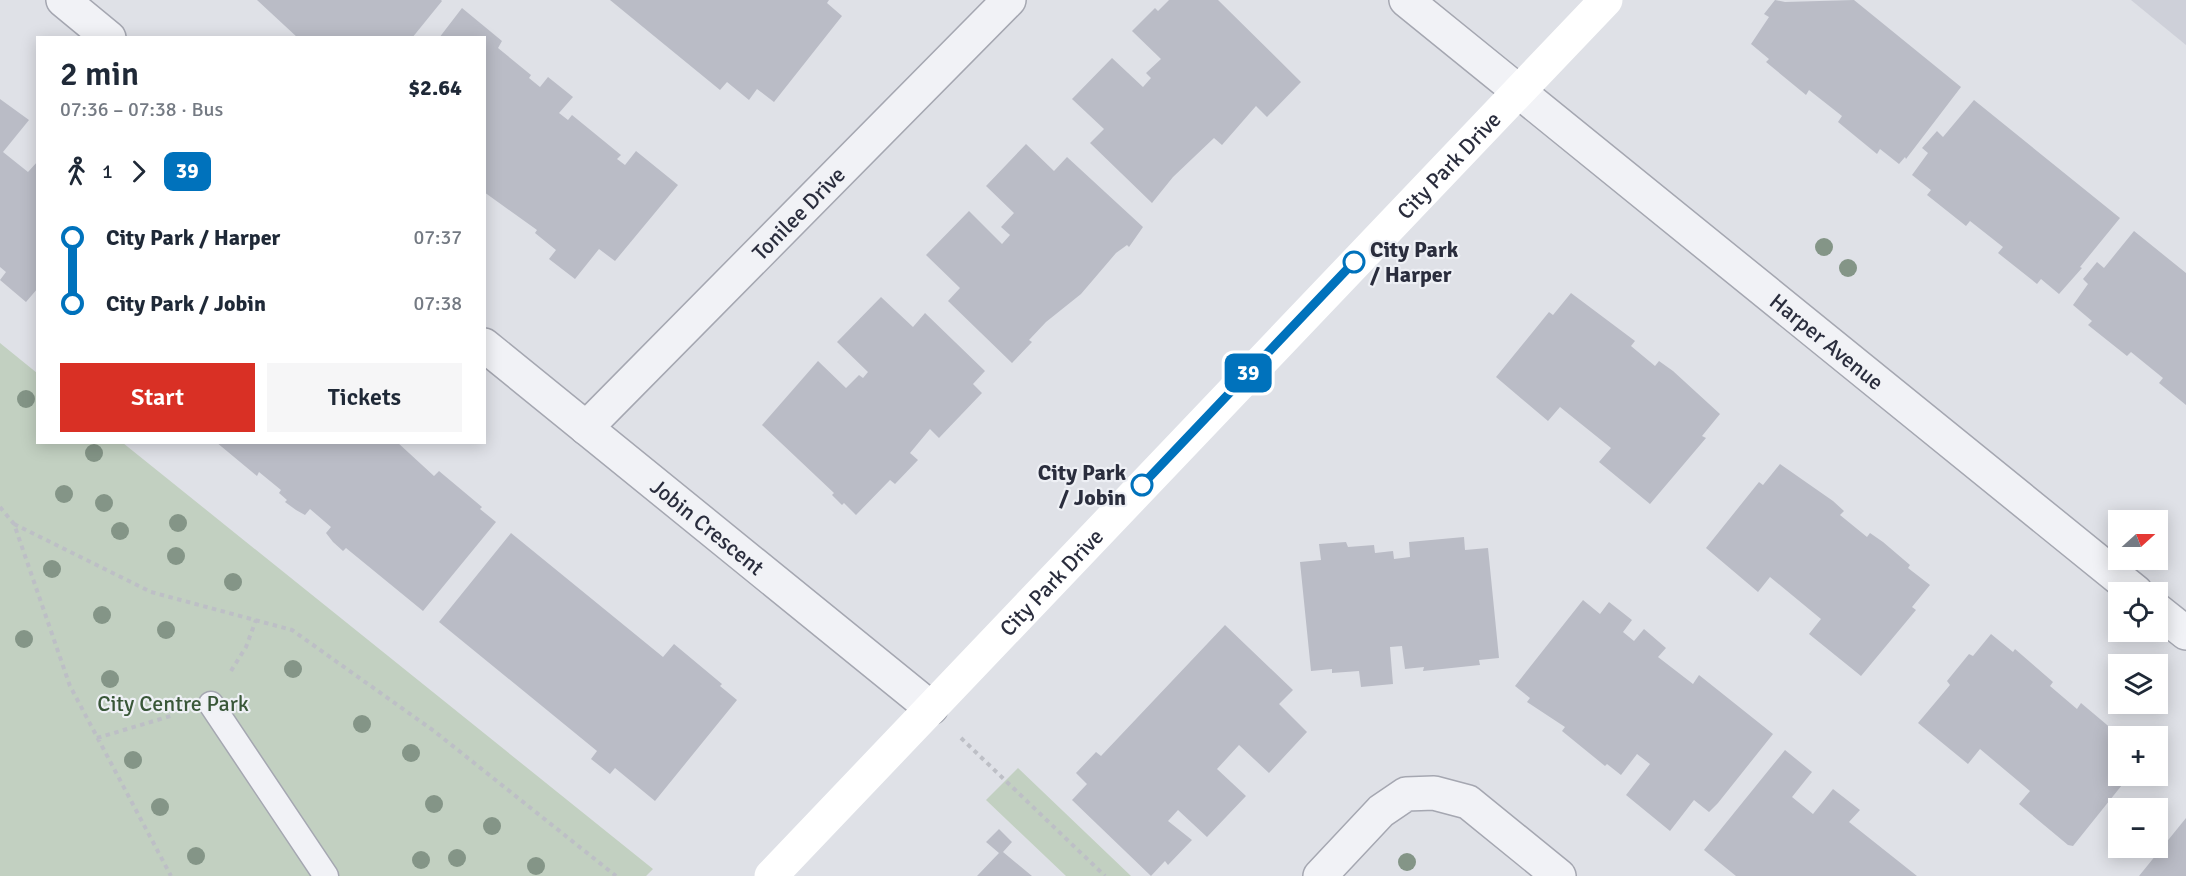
<!DOCTYPE html>
<meta charset="utf-8">
<style>
:root{--surface:#fff;--page:#f6f6f7;--text:#1f2937;--muted:#747a83;--accent:#d93025}
body{margin:0;font-family:Signika,sans-serif;background:var(--page);color:var(--text);height:100vh;display:flex;flex-direction:column;font-size:22px;white-space:nowrap}
*{box-sizing:border-box;margin:0}
p{font-size:20px;color:var(--muted)}
.icon{flex:none;width:33px;height:33px;fill:none;stroke:currentColor;stroke-width:2;stroke-linecap:round;stroke-linejoin:round}
.map{position:relative;flex:1;overflow:hidden}
.side{position:absolute;left:36px;top:36px;width:450px;height:408px;display:flex;flex-direction:column;background:var(--surface);border-radius:0px;box-shadow:0 3px 15px #0003}
.side>*{flex:none}
.badge{padding:0 12px;border-radius:9px;font-size:21px;line-height:39px}
.needle{width:39px;rotate:69deg}
.tools{position:absolute;left:2108px;top:510px;display:grid;gap:12px}
.tools a{display:grid;place-items:center;width:60px;height:60px;border-radius:0px;background:var(--surface);box-shadow:0 3px 15px #0003;font-size:30px}
.map>.badge{position:absolute;translate:-50% -50%;box-shadow:0 0 0 3px #fff}
.legs{display:flex;align-items:center;gap:9px;height:66px;padding:0 24px;font-size:20px}
.legs p{margin-inline-start:auto}
.summary{display:flex;align-items:center;justify-content:space-between;height:102px;padding:0 24px}
h1{font-size:33px;font-weight:600;line-height:45px}
.action{display:flex;gap:12px;margin-top:auto;padding:12px 24px}
.action a{flex:1;height:69px;border-radius:0px;background:var(--accent);color:#fff;font-size:24px;font-weight:600;line-height:69px;text-align:center}
.action a+a{background:var(--page);color:var(--text)}
ul{padding:0 24px;list-style:none}
li{display:flex;align-items:center;gap:21px;height:66px;font-size:22px}
li i{display:grid;place-items:center;width:9px;height:100%;margin:0 8px;background:currentColor}
li i::after{content:'';width:15px;height:15px;margin:-8px;border:4px solid;border-radius:50%;background:var(--surface)}
li p{margin-inline-start:auto}
li:first-child i{background:linear-gradient(#0000 50%,currentColor 0)}
li:last-child i{background:linear-gradient(currentColor 50%,#0000 0)}
.map>svg:first-child{display:block}
.built{fill:#ced0d9}
.green{fill:#c2d0c1}
.building{fill:#babcc6}
.lines{fill:none;stroke-linecap:round;stroke-linejoin:round}
.lane-casing{stroke:#a5a7b1;stroke-width:27}
.street-casing{stroke:#a5a7b1;stroke-width:36}
.path{stroke:#bdbfc6;stroke-width:4;stroke-dasharray:4.5 4.5;stroke-linecap:butt}
.lane{stroke:#f1f2f6;stroke-width:24}
.street{stroke:#f1f2f6;stroke-width:33}
.secondary{stroke:#fff;stroke-width:33}
.tree{fill:#849587}
.line-1-casing{stroke:#fff;stroke-width:14}
.line-1{stroke:#0072bc;stroke-width:9}
.stop-1-dot{fill:#fff;stroke:#0072bc;stroke-width:3}
.labels{text-anchor:middle;stroke-width:4.5;stroke-linejoin:round;paint-order:stroke}
.street-label{font-size:22px;fill:#2a2d3d;stroke:#eef0f5}
.stop-label{font-size:22px;font-weight:bold;fill:#2a2d3d;stroke:#eef0f5;text-anchor:start}
.park-label{font-size:22px;fill:#395738;stroke:#eef0f5}
</style>
<div class="map">
<svg width="2186" height="876" viewBox="0 0 2186 876">
<rect width="100%" height="100%" fill="#dfe1e7"/>
<!-- built -->
<path class="built" d="M2131 0H2186V45Z"/>
<!-- green -->
<path class="green" d="M0 343 37 373 38 442 123 443 653 869 646 876H0Z
M1018 768 1131 876H1066L986 800Z"/>
<!-- building -->
<path class="building" d="M257 0H441L442 1 412 38H298Z
M610 0H829L827 3 842 16 774 102 757 89 749 100 727 82 720 90Z
M1169 0H1218L1301 82 1267 117 1256 106 1222 145 1214 138 1173 177 1152 203 1090 143 1104 129 1072 99 1112 58 1143 87 1151 78 1146 73 1161 59 1132 31 1155 8 1158 11Z
M1775 0 1785 2 1854 0 1961 87 1906 159 1905 157 1899 164 1880 149 1877 154 1838 122 1842 116 1809 90 1806 95 1766 62 1769 59 1751 44 1769 17 1764 14Z
M462 8 502 41 498 48 531 75 529 78 540 87 548 77 573 97 559 113 568 120 572 115 621 155 617 159 625 165 636 151 678 185 615 261 599 249 575 279 549 259 556 250 535 233 537 230 484 192V38H439Z
M0 99 29 120 3 152 28 172 38 161V288L26 302 0 280 6 272 0 267Z
M1974 100 2120 218 2080 267 2082 268 2059 294 2041 279 2037 284 1998 253 2003 247 1970 221 1966 226 1927 195 1931 190 1912 175 1928 153 1922 148 1937 131 1943 137Z
M1026 144 1054 171 1067 157 1143 227 1129 247 1127 245 1116 253 1081 294 1046 322 1029 340 1032 342 1012 363 948 301 960 288 926 255 969 211 1002 244 1010 235 1001 227 1014 213 986 186Z
M2134 231 2186 273V405L2159 383 2163 378 2131 352 2127 356 2088 325 2092 321 2073 305 2088 284 2083 279 2097 262 2104 268Z
M1571 293 1635 341 1631 346 1655 366 1659 361 1673 371 1720 414 1702 436 1706 438 1650 504 1599 462 1611 448 1560 407 1548 421 1496 377 1549 312 1553 315Z
M881 297 913 327 925 313 985 371 973 384 982 393 939 438 930 429 910 453 918 460 895 484 890 480 856 515 844 503 842 505 832 495 834 493 762 425 818 361 846 388 859 375 863 378 868 372 837 342Z
M216 442H397L434 476 439 471 482 507 480 509 496 522 423 611 346 548 343 551 333 542 326 533 331 527 310 509 305 515 296 510 285 502 287 500 279 493 281 490 259 472 257 476Z
M1780 464 1833 501 1844 511 1840 515 1867 537 1870 533 1883 542 1910 565 1908 568 1930 585 1912 607 1916 610 1861 676 1809 634 1821 619 1770 577 1758 592 1706 548 1759 482 1763 485Z
M511 533 663 657 674 644 722 684 720 686 737 700 655 801 615 768 610 774 591 759 597 751 439 622Z
M1464 537 1465 550 1488 548 1499 658 1479 660 1480 665 1423 671 1424 667 1405 669 1402 646 1390 647 1393 684 1361 687 1359 671 1332 673V669L1311 671 1300 562 1321 560 1319 544 1346 542 1348 547 1374 545 1375 553 1393 551 1394 559 1410 557 1409 542Z
M1583 600 1600 614 1609 602 1632 620 1623 632 1634 641 1644 629 1666 648 1658 657 1693 684 1699 675 1773 734 1718 803 1709 812 1694 800 1670 831 1626 795 1650 764 1637 754 1621 775 1607 764 1605 766 1562 731 1565 727 1527 702 1530 698 1515 686Z
M1225 625 1293 690 1279 704 1307 732 1269 773 1239 745 1217 769 1246 796 1207 837 1178 810 1168 821 1192 840 1168 865 1165 861 1151 876 1072 800 1087 784 1076 773 1096 752 1101 756Z
M1991 634 2013 652 2015 649 2053 682 2050 686 2077 709 2081 703 2119 735 2118 776H2124L2126 780 2073 846 2068 845 2019 804 2030 791 1980 749 1968 764 1918 723 1950 685 1947 681 1969 654 1973 656Z
M1785 750 1812 772 1792 797 1813 814 1833 789 1860 810 1849 822 1917 876H1736L1704 850Z
M2186 818V876H2139Z
M999 829 1012 842 1003 852 1032 876H977L999 853 986 842Z"/>
<g class="lines">
<defs>
<path id="lane" d="M211 704 326 876"/>
<g id="street">
<path d="M63 0 109 38"/>
<path id="s1" d="M1406 0 2136 592"/>
<path id="s2" d="M484 345 931 708"/>
<path id="s3" d="M586 428 1009 0"/>
<path d="M2157 610 2186 633"/>
<path d="M1320 876 1381 811 1406 794 1434 793 1468 802 1559 876"/>
</g>
</defs>
<!-- lane casing -->
<use href="#lane" class="lane-casing"/>
<!-- street casing -->
<use href="#street" class="street-casing"/>
<!-- path -->
<path class="path" d="M0 507 14 524 70 686 171 876
M14 524 151 592 292 630 434 731 616 876
M231 671 246 647 256 620
M97 738 174 715
M961 738 1105 876"/>
<!-- lane -->
<use href="#lane" class="lane"/>
<!-- street -->
<use href="#street" class="street"/>
<!-- secondary -->
<path class="secondary" id="s4" d="M771 876 1606 0"/>
</g>
<!-- trees -->
<g class="tree">
<circle cx="1824" cy="247" r="9"/>
<circle cx="1848" cy="268" r="9"/>
<circle cx="26" cy="399" r="9"/>
<circle cx="94" cy="453" r="9"/>
<circle cx="64" cy="494" r="9"/>
<circle cx="104" cy="503" r="9"/>
<circle cx="178" cy="523" r="9"/>
<circle cx="120" cy="531" r="9"/>
<circle cx="176" cy="556" r="9"/>
<circle cx="52" cy="569" r="9"/>
<circle cx="233" cy="582" r="9"/>
<circle cx="102" cy="615" r="9"/>
<circle cx="166" cy="630" r="9"/>
<circle cx="24" cy="639" r="9"/>
<circle cx="293" cy="669" r="9"/>
<circle cx="110" cy="679" r="9"/>
<circle cx="362" cy="724" r="9"/>
<circle cx="411" cy="753" r="9"/>
<circle cx="133" cy="760" r="9"/>
<circle cx="434" cy="804" r="9"/>
<circle cx="160" cy="807" r="9"/>
<circle cx="492" cy="826" r="9"/>
<circle cx="196" cy="856" r="9"/>
<circle cx="457" cy="858" r="9"/>
<circle cx="421" cy="860" r="9"/>
<circle cx="1407" cy="862" r="9"/>
<circle cx="536" cy="866" r="9"/>
</g>
<g class="lines">
<defs>
<path id="line-1" d="M1142 485 1354 262"/>
</defs>
<!-- line-1 casing -->
<use href="#line-1" class="line-1-casing"/>
<!-- line-1 -->
<use href="#line-1" class="line-1"/>
</g>
<!-- markers -->
<g class="stop-1-dot">
<circle cx="1354" cy="262" r="10"/>
<circle cx="1142" cy="485" r="10"/>
</g>
<g class="labels">
<!-- street labels -->
<g class="street-label">
<text dy="8" stroke="none"><textPath href="#s4" startOffset="982">City Park Drive</textPath></text>
<text dy="8" stroke="none"><textPath href="#s3" startOffset="302">Tonilee Drive</textPath></text>
<text dy="8" stroke="none"><textPath href="#s1" startOffset="542">Harper Avenue</textPath></text>
<text dy="8" stroke="none"><textPath href="#s2" startOffset="288">Jobin Crescent</textPath></text>
<text dy="8" stroke="none"><textPath href="#s4" startOffset="406">City Park Drive</textPath></text>
</g>
<!-- stop labels -->
<g class="stop-label">
<text x="1370" y="257">City Park<tspan x="1370" dy="25">/ Harper</tspan></text>
<text x="1126" y="480" text-anchor="end">City Park<tspan x="1126" dy="25">/ Jobin</tspan></text>
</g>
<!-- park labels -->
<g class="park-label">
<text x="173" y="711">City Centre Park</text>
</g>
</g>
</svg>
<div class="tools">
<a><svg class="needle" viewBox="-14 -14 28 28"><path d="M0-13l5 13h-10z" fill="#e53935"/><path d="M0 13l5-13h-10z" fill="#747a83"/></svg></a>
<a><svg class="icon" aria-label="locate" viewBox="0 0 24 24"><circle cx="12" cy="12" r="6"/><path d="M12 2v4M12 18v4M2 12h4M18 12h4"/></svg></a>
<a><svg class="icon" aria-label="layers" viewBox="0 0 24 24"><path d="M12 4l9 5-9 5-9-5zM3 14l9 5 9-5"/></svg></a>
<a>+</a>
<a>−</a>
</div>
<b class="badge" style="left:1248px;top:373px;background:#0072bc;color:#fff">39</b>
<section class="side">
<div class="summary"><div><h1>2 min</h1><p>07:36 – 07:38 · Bus</p></div><b>$2.64</b></div>
<div class="legs"><svg class="icon" aria-label="walk" viewBox="0 0 24 24"><circle cx="13" cy="4" r="2"/><path d="M13 8l-2 6 4 7M11 14l-3 7M7 12l3-4h3l4 4"/></svg>1<svg class="icon" aria-label="forward" viewBox="0 0 24 24"><path d="M9 5l7 7-7 7"/></svg><b class="badge" style="background:#0072bc;color:#fff">39</b></div>
<ul>
<li><i style="color:#0072bc"></i><b>City Park / Harper</b><p>07:37</p></li>
<li><i style="color:#0072bc"></i><b>City Park / Jobin</b><p>07:38</p></li>
</ul>
<div class="action"><a>Start</a><a>Tickets</a></div>
</section>
</div>
